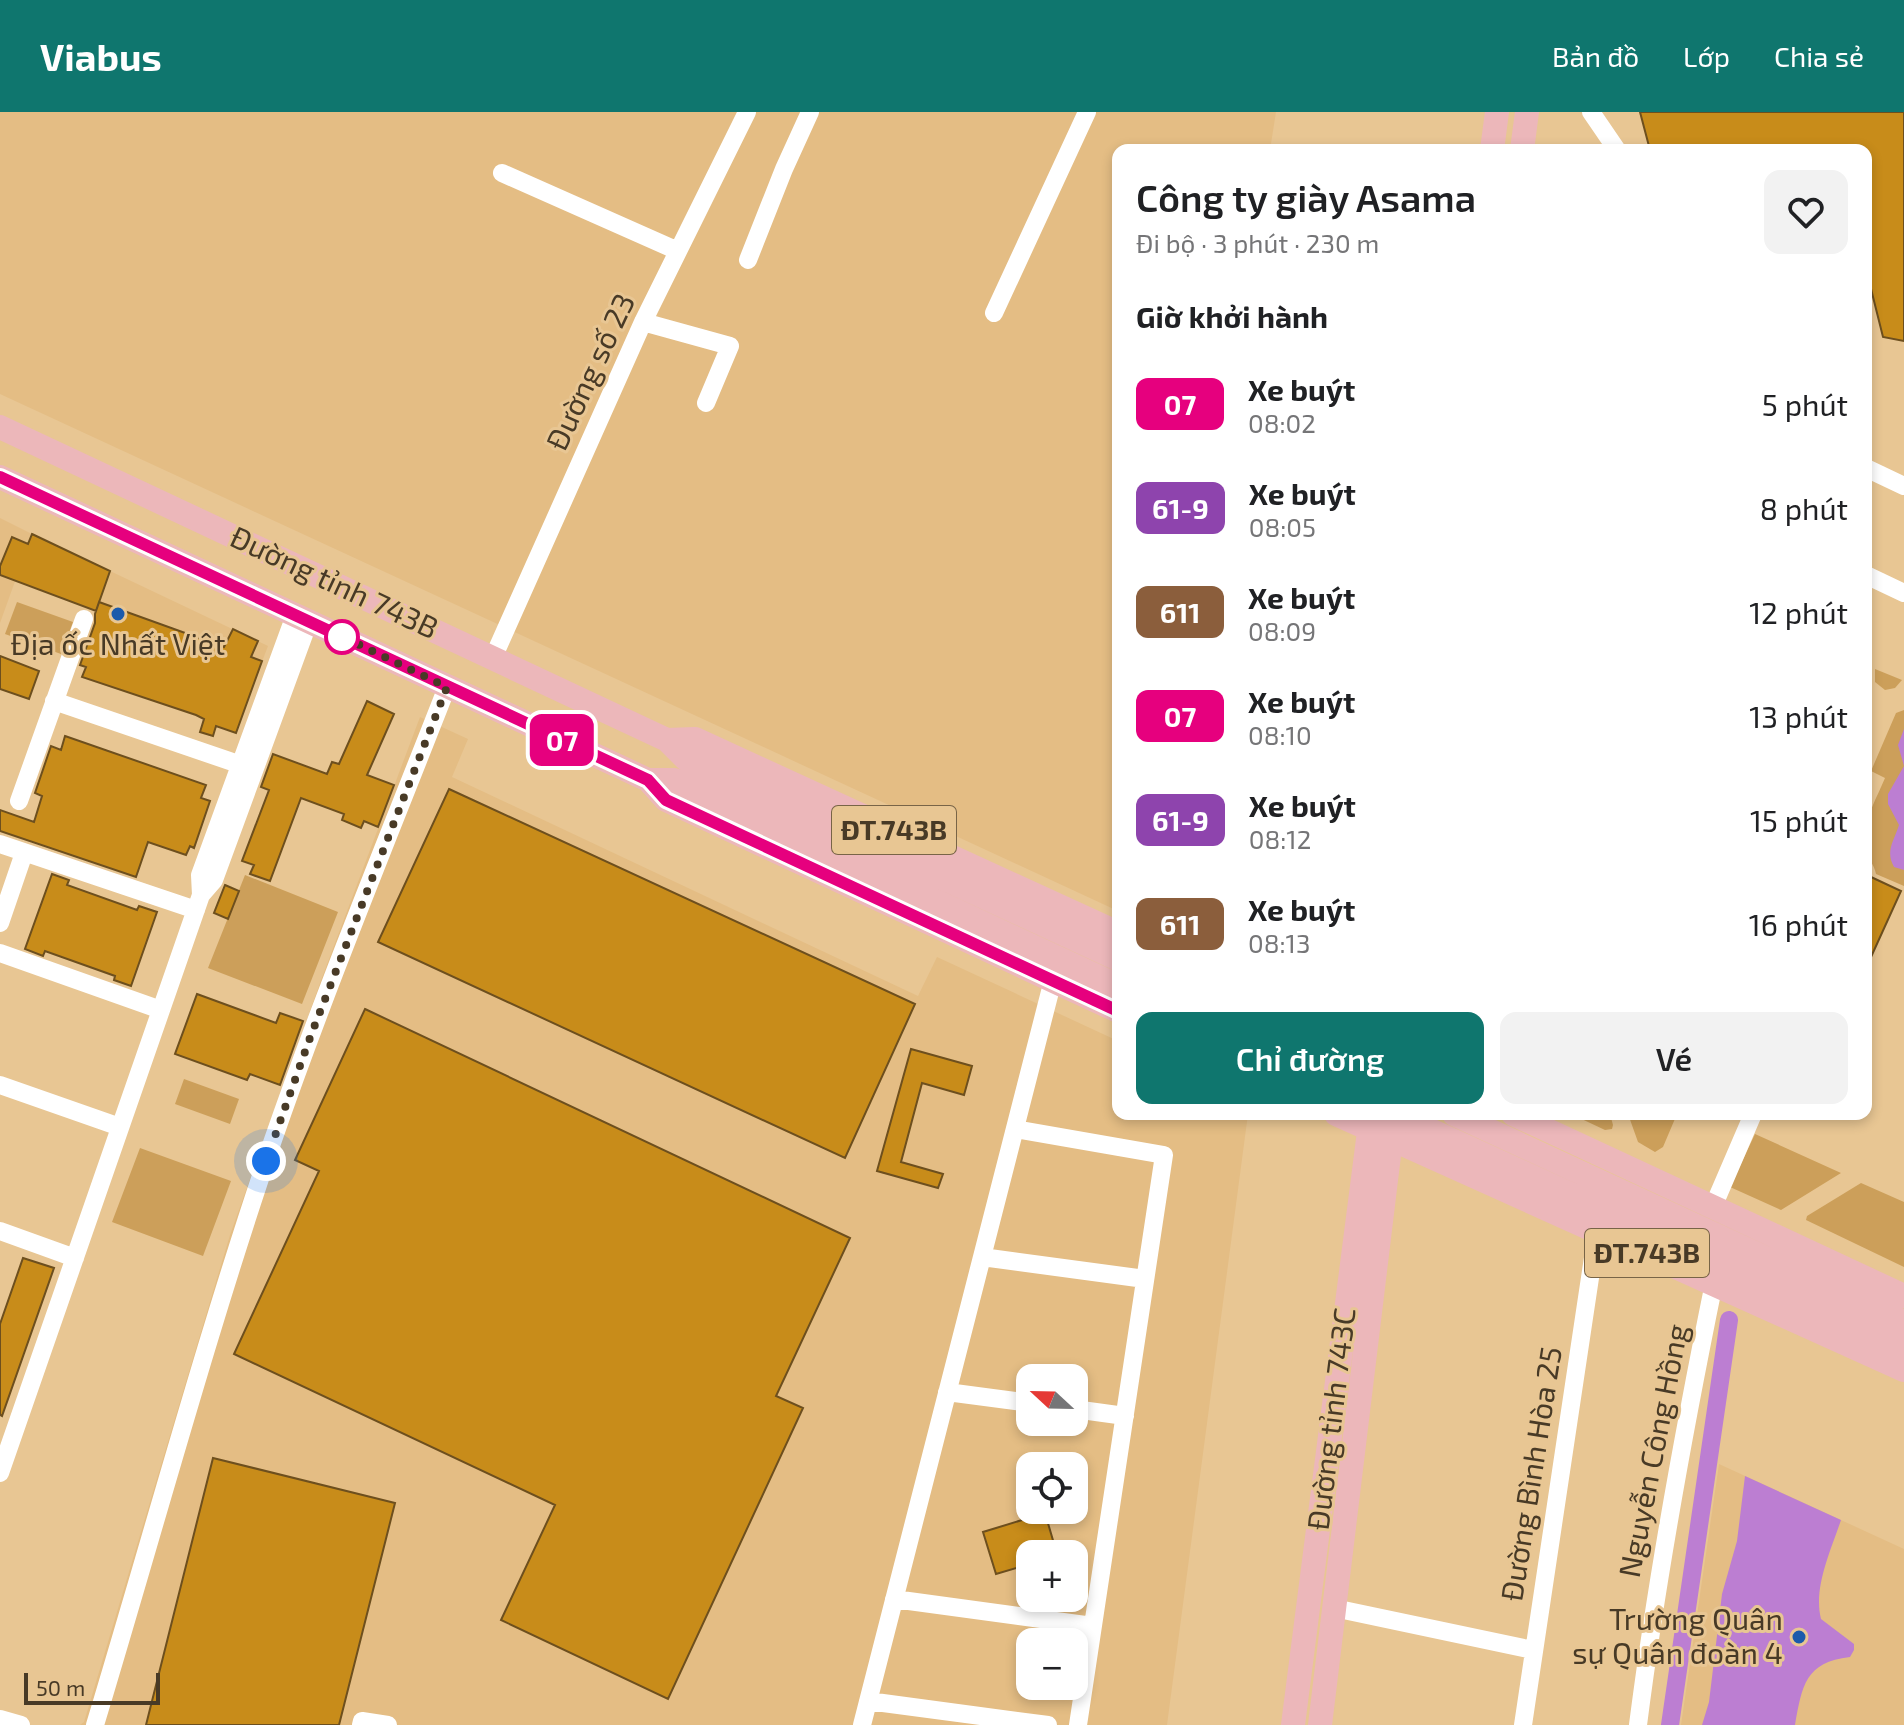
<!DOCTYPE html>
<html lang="vi">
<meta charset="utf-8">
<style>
:root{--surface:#fff;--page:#f2f2f2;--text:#202124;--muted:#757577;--accent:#0f766e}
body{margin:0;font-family:"Exo 2",sans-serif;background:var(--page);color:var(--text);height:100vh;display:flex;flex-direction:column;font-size:30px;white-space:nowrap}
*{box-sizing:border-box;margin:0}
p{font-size:26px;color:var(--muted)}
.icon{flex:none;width:44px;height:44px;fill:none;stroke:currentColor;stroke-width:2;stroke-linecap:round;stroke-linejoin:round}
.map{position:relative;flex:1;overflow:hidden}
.details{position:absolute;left:1112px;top:32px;width:760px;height:976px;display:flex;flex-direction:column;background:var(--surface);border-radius:16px;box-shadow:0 4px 12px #0003}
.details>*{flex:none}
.badge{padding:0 16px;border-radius:12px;font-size:28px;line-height:52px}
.needle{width:52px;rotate:292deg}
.buttons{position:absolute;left:1016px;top:1252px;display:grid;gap:16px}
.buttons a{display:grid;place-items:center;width:72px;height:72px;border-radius:16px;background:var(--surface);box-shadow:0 4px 12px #0003;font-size:40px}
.scale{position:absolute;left:24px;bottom:20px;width:136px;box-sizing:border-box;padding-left:8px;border:4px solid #483a26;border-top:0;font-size:22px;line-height:28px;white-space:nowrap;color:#483a26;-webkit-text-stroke:6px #e8c693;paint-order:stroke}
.you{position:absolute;width:40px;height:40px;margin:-20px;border:6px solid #fff;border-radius:50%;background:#1a73e8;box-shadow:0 0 0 12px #1a73e833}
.map>.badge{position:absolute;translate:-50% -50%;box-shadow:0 0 0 4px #fff}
h2{padding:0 24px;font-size:30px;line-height:72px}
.round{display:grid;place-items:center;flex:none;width:84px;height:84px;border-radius:16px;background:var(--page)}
.headline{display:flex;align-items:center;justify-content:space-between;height:136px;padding:0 24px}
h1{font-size:38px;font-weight:600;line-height:60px}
.primary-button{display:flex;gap:16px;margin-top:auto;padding:16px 24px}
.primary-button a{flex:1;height:92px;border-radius:16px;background:var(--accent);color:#fff;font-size:32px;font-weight:600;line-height:92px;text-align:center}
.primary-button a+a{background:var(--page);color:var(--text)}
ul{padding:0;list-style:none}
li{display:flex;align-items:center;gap:24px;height:104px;padding:0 24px}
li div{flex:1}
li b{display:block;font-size:30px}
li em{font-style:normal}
li .badge{min-width:88px;font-weight:700;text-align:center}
header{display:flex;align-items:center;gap:48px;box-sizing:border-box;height:112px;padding:0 40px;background:var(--accent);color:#fff}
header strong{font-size:38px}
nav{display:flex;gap:44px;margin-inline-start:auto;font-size:28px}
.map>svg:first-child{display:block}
.built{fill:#e4bd84;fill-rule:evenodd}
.green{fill:#cc9f5a}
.water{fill:#bc7ed2}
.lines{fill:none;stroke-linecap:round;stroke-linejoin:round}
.canal{stroke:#bc7ed2;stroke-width:18}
.building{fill:#c88c1a;stroke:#6d4f1e;stroke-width:2}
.minor{stroke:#fff;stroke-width:18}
.major{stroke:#ecb7ba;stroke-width:24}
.line-casing{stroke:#fff;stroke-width:18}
.line{stroke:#e6007e;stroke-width:12}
.walk{stroke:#483a26;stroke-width:8;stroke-dasharray:0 14.4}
.poi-dot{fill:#1b5aab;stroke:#e8c693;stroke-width:3}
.stop-dot{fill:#fff;stroke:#e6007e;stroke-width:4}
.labels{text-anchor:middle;stroke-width:6;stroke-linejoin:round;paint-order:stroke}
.shield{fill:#e8c693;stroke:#786447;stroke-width:2}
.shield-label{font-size:28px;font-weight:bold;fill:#483a26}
.street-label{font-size:30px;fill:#483a26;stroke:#e8c693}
.poi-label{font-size:30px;fill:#483a26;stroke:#e8c693}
</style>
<header>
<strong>Viabus</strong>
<nav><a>Bản đồ</a><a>Lớp</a><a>Chia sẻ</a></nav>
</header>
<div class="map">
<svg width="1904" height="1613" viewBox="0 0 1904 1613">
<rect width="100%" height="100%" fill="#e8c693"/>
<!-- built -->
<path class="built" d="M0 0H1276L1270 38H1118V799L0 282Z
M0 406 32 422 0 511Z
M110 459 268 534 249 584 86 527Z
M420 605 468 627 452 665 918 884 937 845 1118 929V1002H1248L1167 1613H80L84 1610 230 1123 320 871ZM1030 1266H1074V1310H1030ZM1030 1354H1074V1398H1030ZM1030 1442H1074V1486H1030ZM1030 1530H1074V1574H1030Z
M1719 1352 1904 1437V1613H1681Z"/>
<!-- green -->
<path class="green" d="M17 490 73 510 61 542 5 522Z
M1875 557 1902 568 1895 576 1885 578 1875 570Z
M1904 598V774L1876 762C1874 752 1868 747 1866 739 1860 713 1876 688 1885 666L1871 659 1896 601Z
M245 763 338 800 302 892 208 856Z
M184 967 239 987 230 1012 175 992Z
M1571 1002H1610L1613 1013 1612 1017 1605 1018Z
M1628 1002H1677L1663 1035 1655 1040 1638 1030Z
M1755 1022 1841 1061 1781 1098 1730 1075Z
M140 1036 231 1069 203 1144 112 1110Z
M1861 1071 1904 1090V1155L1806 1108 1807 1104Z"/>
<!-- water -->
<path class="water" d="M1904 617V758L1894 755C1885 739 1894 729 1899 713L1888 692V682L1904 654 1898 633Z
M1745 1364 1841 1408C1831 1438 1813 1476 1821 1507L1854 1532V1538L1850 1545C1805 1550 1802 1574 1795 1613H1702L1709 1590 1722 1482 1737 1429Z"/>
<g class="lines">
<!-- canal -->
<path class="canal" d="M1670 1613 1729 1208"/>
</g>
<!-- building -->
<path class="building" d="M1640 0H1904V229L1883 225 1871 177 1866 178V38H1650Z
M32 422 110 459 96 499 0 463V454L12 425 28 432Z
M99 490 224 535 233 517 258 529 251 545 262 549 236 621 216 614 213 624 200 620 204 607 196 603 82 565 86 555 80 553 95 511V502Z
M0 544 39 559 29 587 0 577Z
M367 589 394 602 367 663 394 673 378 715 364 709 361 716 342 708 344 702 301 686 270 769 250 762 254 753 242 749 269 678 261 675 273 642 327 662 332 650 339 652Z
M65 624 206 673 201 686 210 689 194 736 190 734 186 743 148 730 136 765 0 719V698L34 710 42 684 35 681 51 634 61 638Z
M449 677 915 892 845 1046 378 830Z
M52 762 69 768 67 773 137 798 139 794 157 800 131 874 114 868 115 864 45 839 43 844 25 837Z
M1871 765 1901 779 1866 856V776Z
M225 773 239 779 228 807 214 801Z
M197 882 276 911 280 901 303 909 280 973 250 962 247 968 175 942Z
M365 897 850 1126 776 1284 803 1296 668 1587 501 1508 555 1393 234 1242 319 1059 295 1048Z
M911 937 972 954 964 983 922 971 901 1050 943 1062 938 1076 877 1059Z
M23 1146 54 1156 2 1304 0 1303V1212Z
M213 1346 395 1391 339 1613H146Z
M1045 1401 1057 1442H1030V1452L996 1462 983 1420Z"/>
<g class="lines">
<!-- minor -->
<path class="minor" d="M1591 0 1617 38
M502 61 678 139
M748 148 784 57 810 0
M994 201 1087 0
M643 210 730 234 706 291
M1866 356 1904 374
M1866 463 1904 481
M493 546 643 210 747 0
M54 589 253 657
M19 689 84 507
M0 732 196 798
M201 783 214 768 309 509
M0 811 24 741
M0 841 161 898
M0 973 120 1015
M1015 1017 1164 1043 1078 1613
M1713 1095 1753 1002
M0 1119 75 1146
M982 1145 1145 1167
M947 1280 1030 1291
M1074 1297 1125 1304
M0 1361 201 783 200 763 295 503
M894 1487 1093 1514
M1334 1496 1533 1538
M868 1589 1048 1613
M0 1607 21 1613
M95 1613C154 1418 207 1221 273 1028 326 875 388 726 447 575
M361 1613 362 1609 388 1613
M862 1613 1053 868
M1523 1613 1597 1119
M1638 1613C1657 1464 1684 1318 1714 1171"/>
<!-- major -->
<path class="major" d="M1492 38 1497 0
M1522 38 1527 0
M0 315 667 628 686 647 1118 847
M0 365 648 668 666 688 1118 899
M667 628 695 627 1118 821
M648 668H674L708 683 1118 874
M1336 1002 1904 1258
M1395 1002 1904 1235
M1454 1002 1904 1210
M1513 1002 1904 1184
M1293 1613 1371 1004
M1320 1613 1394 1002"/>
</g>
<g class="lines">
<defs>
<path id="line" d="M0 365 648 668 666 688 1118 899"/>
</defs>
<!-- line casing -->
<use href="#line" class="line-casing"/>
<!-- line -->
<use href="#line" class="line"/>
<!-- walk -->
<path class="walk" d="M266 1049 311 923 447 575 337 522 342 525"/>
</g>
<!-- markers -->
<g class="poi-dot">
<circle cx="118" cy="502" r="8"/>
<circle cx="1799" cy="1525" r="8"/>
</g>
<circle class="stop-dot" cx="342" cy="525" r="16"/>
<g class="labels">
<!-- shield labels -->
<g class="shield">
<rect x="832" y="694" width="124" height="48" rx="6"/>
<rect x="1585" y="1117" width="124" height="48" rx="6"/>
</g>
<g class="shield-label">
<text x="894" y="728">ĐT.743B</text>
<text x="1647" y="1151">ĐT.743B</text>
</g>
<!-- street labels -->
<g class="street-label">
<text transform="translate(591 260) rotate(-65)" y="10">Đường số 23</text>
<text transform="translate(334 471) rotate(25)" y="10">Đường tỉnh 743B</text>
<text transform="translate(1332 1307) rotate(-83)" y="10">Đường tỉnh 743C</text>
<text transform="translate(1654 1339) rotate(-79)" y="10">Nguyễn Công Hồng</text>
<text transform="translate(1532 1362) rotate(-81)" y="10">Đường Bình Hòa 25</text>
</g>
<!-- poi labels -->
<g class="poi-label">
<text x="118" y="543">Địa ốc Nhất Việt</text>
<text x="1783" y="1518" text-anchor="end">Trường Quân<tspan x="1783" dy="34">sự Quân đoàn 4</tspan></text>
</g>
</g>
</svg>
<div class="buttons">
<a><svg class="needle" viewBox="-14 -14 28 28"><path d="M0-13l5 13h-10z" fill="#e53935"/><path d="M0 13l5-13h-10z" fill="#757577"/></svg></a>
<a><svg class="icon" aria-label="locate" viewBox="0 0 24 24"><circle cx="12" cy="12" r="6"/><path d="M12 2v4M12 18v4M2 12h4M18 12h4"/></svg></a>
<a>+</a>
<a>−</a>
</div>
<div class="scale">50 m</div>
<div class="you" style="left:266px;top:1049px"></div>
<b class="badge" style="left:562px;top:628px;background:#e6007e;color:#fff">07</b>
<section class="details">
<div class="headline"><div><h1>Công ty giày Asama</h1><p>Đi bộ · 3 phút · 230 m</p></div><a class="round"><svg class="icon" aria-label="heart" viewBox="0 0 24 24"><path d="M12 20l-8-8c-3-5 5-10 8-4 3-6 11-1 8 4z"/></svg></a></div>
<h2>Giờ khởi hành</h2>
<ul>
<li><span class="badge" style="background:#e6007e;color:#fff">07</span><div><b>Xe buýt</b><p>08:02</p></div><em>5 phút</em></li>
<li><span class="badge" style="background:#8e44ad;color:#fff">61-9</span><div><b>Xe buýt</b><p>08:05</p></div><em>8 phút</em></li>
<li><span class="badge" style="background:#8b5e3c;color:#fff">611</span><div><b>Xe buýt</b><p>08:09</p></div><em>12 phút</em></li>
<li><span class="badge" style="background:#e6007e;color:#fff">07</span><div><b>Xe buýt</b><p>08:10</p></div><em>13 phút</em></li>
<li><span class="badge" style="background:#8e44ad;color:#fff">61-9</span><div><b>Xe buýt</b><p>08:12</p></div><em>15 phút</em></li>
<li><span class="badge" style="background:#8b5e3c;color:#fff">611</span><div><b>Xe buýt</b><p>08:13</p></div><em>16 phút</em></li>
</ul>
<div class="primary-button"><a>Chỉ đường</a><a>Vé</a></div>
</section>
</div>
